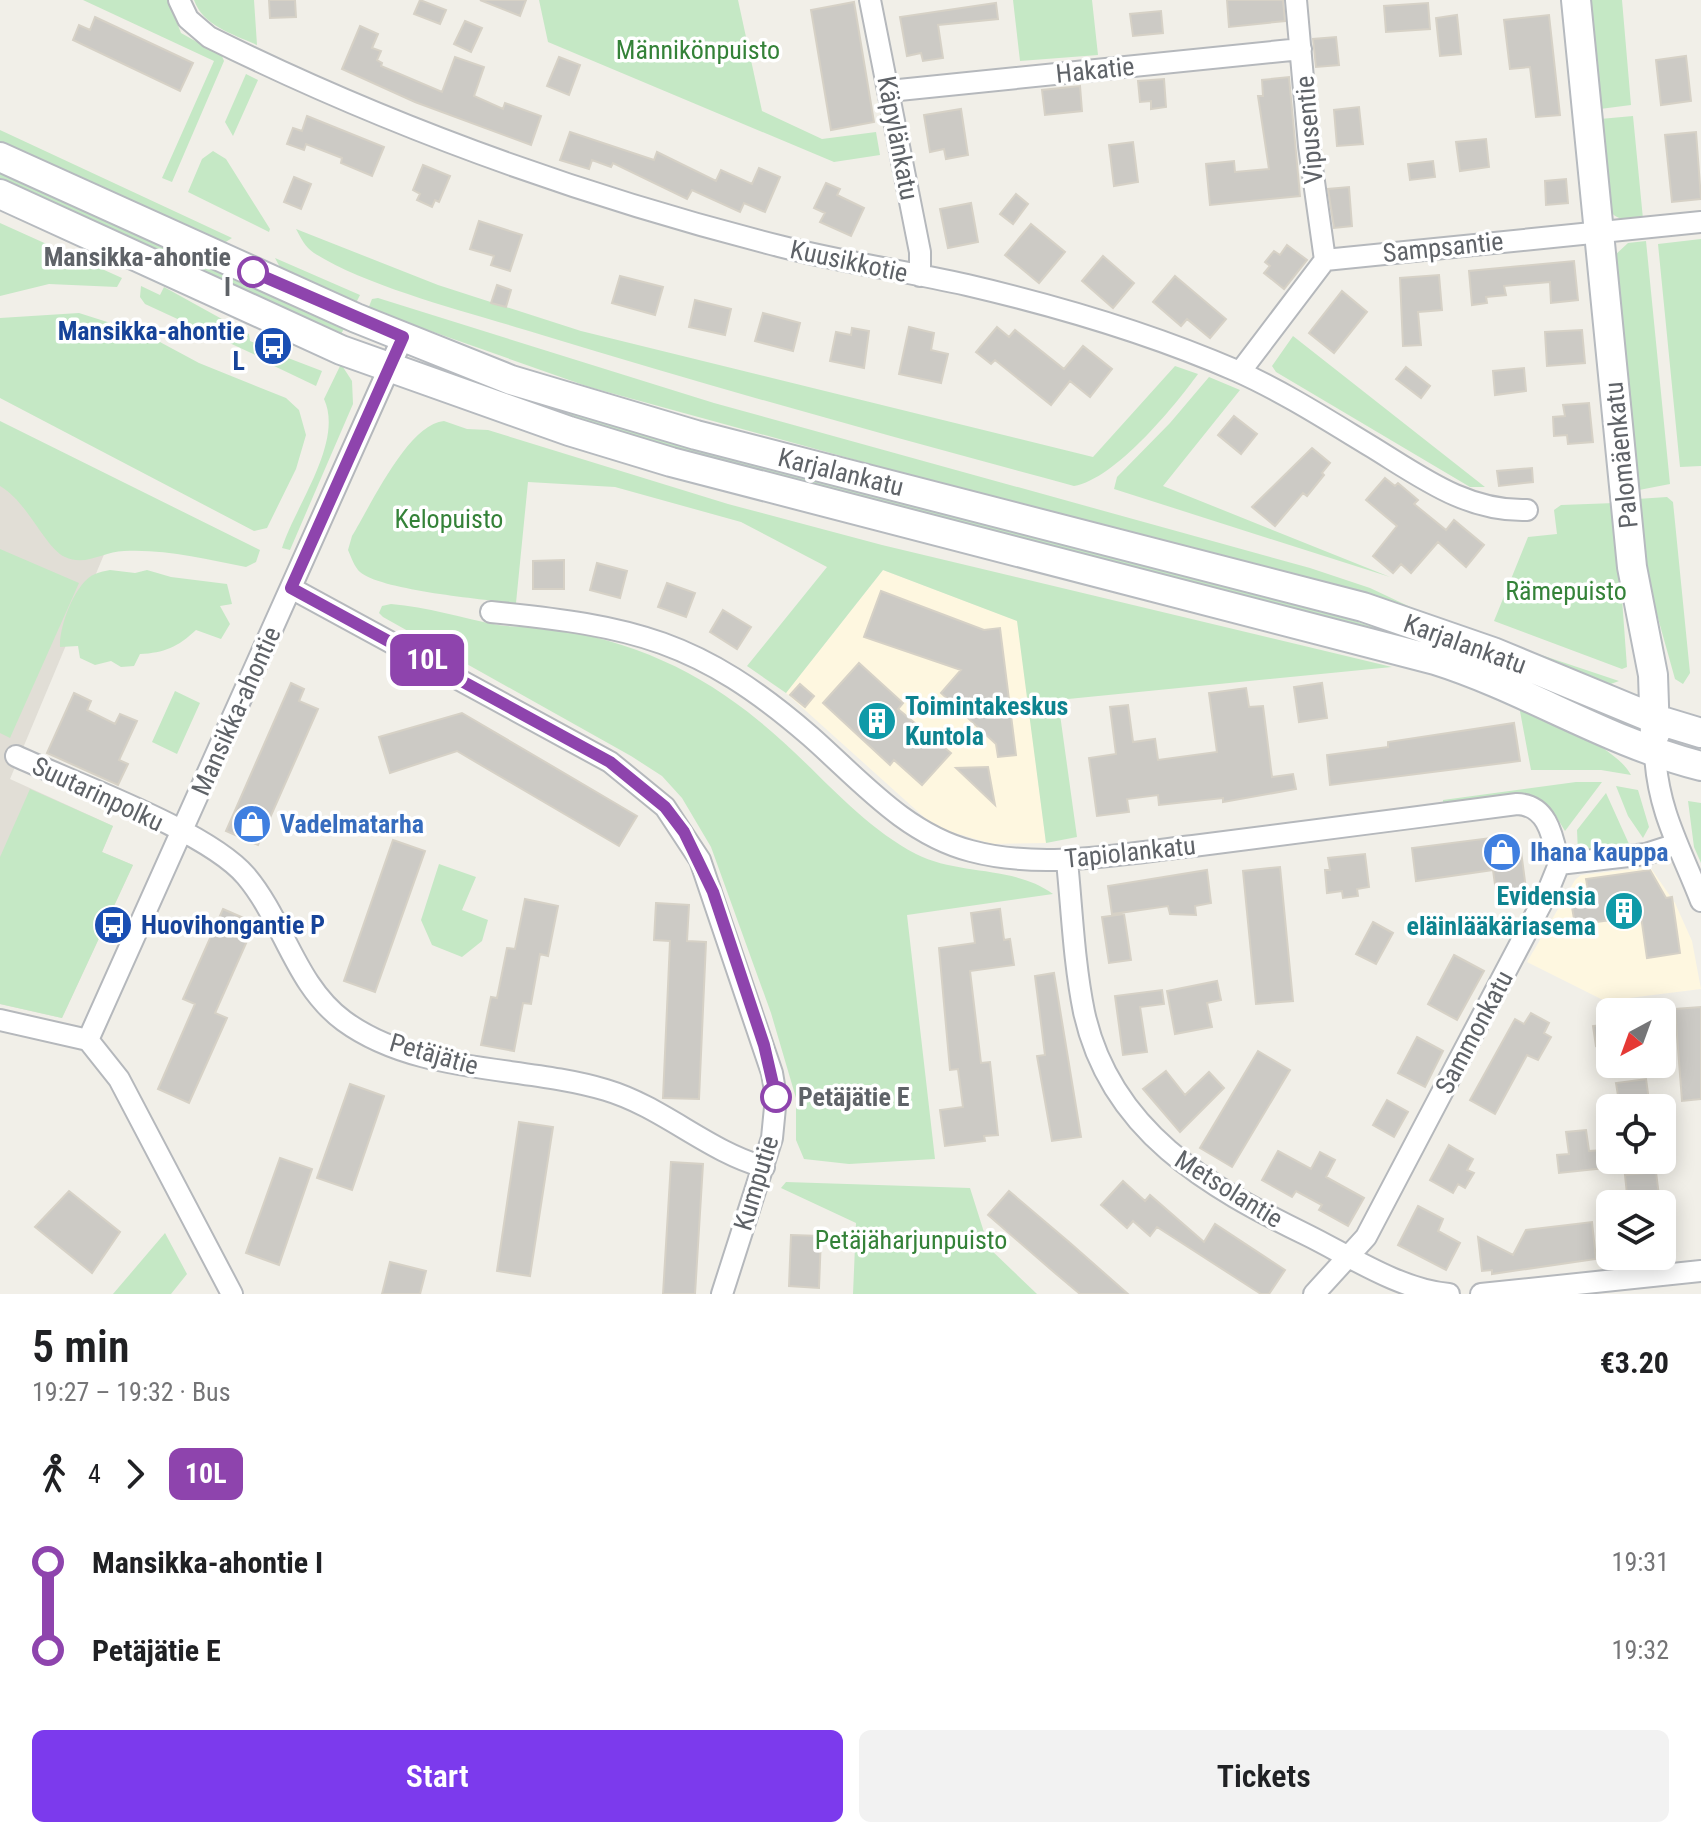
<!DOCTYPE html>
<meta charset="utf-8">
<style>
:root{--surface:#fff;--page:#f2f2f2;--text:#202124;--muted:#757577;--accent:#7c3aed}
body{margin:0;font-family:"Roboto Condensed",sans-serif;background:var(--page);color:var(--text);height:100vh;display:flex;flex-direction:column;font-size:30px;white-space:nowrap}
*{box-sizing:border-box;margin:0}
p{font-size:26px;color:var(--muted)}
.icon{flex:none;width:44px;height:44px;fill:none;stroke:currentColor;stroke-width:2;stroke-linecap:round;stroke-linejoin:round}
.map{position:relative;height:1294px;overflow:hidden}
.details{display:flex;flex-direction:column;background:var(--surface);flex:1}
.details>*{flex:none}
.badge{padding:0 16px;border-radius:12px;font-size:28px;line-height:52px}
.needle{width:52px;rotate:221deg}
.buttons{position:absolute;left:1596px;top:998px;display:grid;gap:16px}
.buttons a{display:grid;place-items:center;width:80px;height:80px;border-radius:12px;background:var(--surface);box-shadow:0 4px 20px #0003;font-size:40px}
.map>.badge{position:absolute;translate:-50% -50%;box-shadow:0 0 0 4px #fff}
.legs{display:flex;align-items:center;gap:12px;height:88px;padding:0 32px;font-size:26px}
.legs p{margin-inline-start:auto}
.summary{display:flex;align-items:center;justify-content:space-between;height:136px;padding:0 32px}
h1{font-size:44px;font-weight:600;line-height:60px}
.primary-button{display:flex;gap:16px;margin-top:auto;padding:16px 32px}
.primary-button a{flex:1;height:92px;border-radius:12px;background:var(--accent);color:#fff;font-size:32px;font-weight:600;line-height:92px;text-align:center}
.primary-button a+a{background:var(--page);color:var(--text)}
ul{padding:0 32px;list-style:none}
li{display:flex;align-items:center;gap:28px;height:88px;font-size:30px}
li i{display:grid;place-items:center;width:12px;height:100%;margin:0 10px;background:currentColor}
li i::after{content:'';width:20px;height:20px;margin:-10px;border:6px solid;border-radius:50%;background:var(--surface)}
li p{margin-inline-start:auto}
li:first-child i{background:linear-gradient(#0000 50%,currentColor 0)}
li:last-child i{background:linear-gradient(currentColor 50%,#0000 0)}
.map>svg:first-child{display:block}
.commercial{fill:#fef7e0}
.education{fill:#e1ded6}
.green{fill:#c5e8c5}
.building{fill:#cccac5;stroke:#d6d1c6;stroke-width:2}
.lines{fill:none;stroke-linecap:round;stroke-linejoin:round}
.street-casing{stroke:#b5b8bc;stroke-width:24}
.secondary-casing{stroke:#b6babf;stroke-width:32}
.street{stroke:#fff;stroke-width:20}
.secondary{stroke:#fff;stroke-width:28}
.line-1-casing{stroke:#fff;stroke-width:18}
.line-1{stroke:#8e44ad;stroke-width:12}
.stop-1-dot{fill:#fff;stroke:#8e44ad;stroke-width:4}
.labels{text-anchor:middle;stroke-width:7;stroke-linejoin:round;paint-order:stroke}
.park-label{font-size:26px;fill:#348238;stroke:#fff}
.street-label{font-size:26px;fill:#5f6368;stroke:#fff}
.stop-label{font-size:26px;font-weight:bold;fill:#5f6368;stroke:#fff;text-anchor:end}
.transit-label{font-size:26px;font-weight:bold;fill:#164399;stroke:#fff;text-anchor:end}
.culture-label{font-size:26px;font-weight:bold;fill:#0d838f;stroke:#fff;text-anchor:start}
.shop-label{font-size:26px;font-weight:bold;fill:#366cbe;stroke:#fff;text-anchor:start}
</style>
<div class="map">
<svg width="1701" height="1294" viewBox="0 0 1701 1294">
<rect width="100%" height="100%" fill="#f1efe8"/>
<!-- commercial -->
<path class="commercial" d="M883 570 1018 621 1046 843 992 844 935 827 786 693Z
M1650 867 1675 903 1692 941 1701 989 1605 1001 1527 962 1575 880 1581 875Z"/>
<!-- education -->
<path class="education" d="M0 424 131 490 10 779 113 826 102 852 133 865 62 1018 0 1004Z"/>
<!-- green -->
<path class="green" d="M83 0H168L181 33 222 56 224 61 172 182 162 178 214 61Z
M194 0H254L257 45C233 34 203 26 194 0Z
M539 0H738L762 111 822 139 876 132 880 155 834 162 548 42Z
M1013 0H1092L1098 55 1020 61Z
M1588 0H1622L1631 105 1600 109Z
M246 74 258 80 233 136 225 122Z
M1633 116 1643 219C1626 220 1617 222 1607 207L1600 119Z
M0 130 232 238 221 245 0 143Z
M213 151 226 159 270 229 269 232 188 192 202 159Z
M0 168 346 325 340 336 0 182Z
M0 223 122 278 117 287 49 284 0 296Z
M296 229 438 285 581 331 1093 457 1175 366 1198 374C1174 407 1115 479 1074 486 896 438 719 389 542 335 476 314 371 289 314 253 305 247 301 238 296 229Z
M1701 239V466L1680 467 1658 244Z
M1646 241 1670 484 1639 490 1614 256 1628 243Z
M275 258 360 295 356 303 283 273Z
M141 286 160 295 164 287 249 334 250 341 264 347V359L145 304 140 297Z
M378 298 714 403 1310 568 1370 588 1440 621 1619 681 1608 685 1082 522 589 387 368 309 372 299Z
M79 313 145 334 199 363 286 398 299 410 306 435 296 469 267 528 254 531 0 398V318Z
M1293 336 1485 487H1470L1276 372 1272 366Z
M275 353 322 371 316 386 272 365Z
M341 364 352 381 353 404 290 550 282 548C295 506 344 442 324 399Z
M434 369 526 400 1307 606 1443 649 691 454 524 405Z
M1209 377 1240 390 1163 486 1390 577 1114 489 1117 477 1170 423Z
M0 421 260 550 256 562 246 567C206 559 166 549 124 551 104 551 86 567 65 557 45 548 28 502 0 486Z
M444 421 467 429 488 430 728 504 882 545 1392 667 1058 700 1077 837 1046 843 1017 621 883 570 786 693 747 666 827 567 741 522 615 487 528 482 516 603C486 600 380 590 360 572 355 568 351 557 348 550L352 536C371 505 408 424 444 421Z
M1667 497 1673 502 1690 673 1683 684 1675 679 1651 593 1637 499Z
M1615 503 1627 667 1622 669 1494 621 1528 537 1557 534 1554 510 1561 505Z
M0 549 79 583 10 738 0 733Z
M110 570 135 573 147 570 171 577 227 584 232 604 220 606 230 624 221 639 196 630C178 647 164 653 140 654L134 666 121 667 111 661 95 665 80 658 78 646 60 647C59 628 73 588 91 576 96 573 104 571 110 570Z
M391 604C427 607 462 618 498 625 516 628 534 626 552 629 630 640 699 671 759 721 812 763 855 822 916 854 959 876 1014 865 1053 894L907 915 935 1159 849 1164 804 1159 796 1140V1098L771 1013 711 847 682 798 662 776 631 756 383 617 379 613 382 606Z
M175 691 200 703 177 754 152 742Z
M1519 706C1549 721 1616 746 1631 775L1601 770H1531Z
M1576 782H1602L1565 831 1554 813 1528 795 1443 805V800Z
M1616 786 1638 790 1649 827 1643 838 1628 816Z
M30 789 113 826 102 852 133 865 62 1018 0 1004V857Z
M1606 793 1629 844 1578 853 1577 830Z
M1688 801 1701 803V863L1694 847Z
M439 864 476 877 462 910 488 920 482 941 462 957 432 945 421 920Z
M786 1182 970 1188 989 1248 1037 1294H853L856 1223 781 1188Z
M165 1233 187 1274 171 1294H113Z"/>
<!-- building -->
<path class="building" d="M269 0H295L296 17 270 18Z
M420 0 446 10 440 24 414 14Z
M480 0H526L520 16Z
M1227 0H1283L1285 21 1229 27Z
M854 2 874 122 831 130 811 10Z
M996 3 998 19 938 25 943 58 923 61 921 53 907 56 900 17Z
M1428 3 1430 29 1386 32 1384 6Z
M1161 11 1163 33 1133 36 1130 14Z
M1457 15 1461 54 1440 56 1436 18Z
M1549 15 1560 115 1536 117 1530 67 1510 69 1504 20Z
M95 17 193 63 180 91 73 40 79 25 90 30Z
M465 21 482 28 471 52 454 44Z
M360 26 378 34 372 48 381 51 377 60 382 63 381 66 442 92 455 57 484 67 474 96 503 109 505 103 541 116 531 145 415 102 342 69Z
M1336 37 1339 65 1316 67 1313 39Z
M1686 56 1691 101 1661 105 1656 60Z
M559 57 580 65 569 95 547 86Z
M1289 77 1300 196 1210 205 1206 164 1234 161 1235 172 1269 169 1258 96H1263L1262 80Z
M1164 79 1166 107 1151 109V101L1140 102 1138 81Z
M1080 86 1082 111 1045 115 1042 90Z
M1359 107 1363 144 1337 146 1334 110Z
M961 109 968 155 946 159 944 149 930 152 924 115Z
M307 116 384 147 372 176 341 163 342 158 306 144 304 150 287 144 293 128 302 131Z
M570 132 654 160 657 152 716 181 721 170 752 184 759 168 780 177 765 212 744 203 740 212 692 190 687 199 613 163 611 167 592 160 589 169 560 160Z
M1696 132 1701 199 1672 202 1665 135Z
M1486 139 1489 167 1460 171 1456 142Z
M1133 142 1138 182 1114 186 1109 145Z
M1433 161 1435 177 1410 180 1408 164Z
M423 165 450 176 439 202 435 200 432 207 417 200 420 194 413 190Z
M294 177 311 184 301 209 284 202Z
M1566 179 1568 203 1546 205 1545 181Z
M826 183 840 189 837 195 864 208 851 236 820 222 825 213 814 208Z
M1349 187 1352 226 1334 228 1328 189Z
M1016 194 1028 204 1013 224 1000 214Z
M971 203 978 242 948 248 940 209Z
M479 221 522 235 510 271 491 265 494 256 470 249Z
M1031 224 1065 252 1039 283 1005 255Z
M1287 245 1307 260 1284 289 1264 273 1270 266 1265 262 1274 251 1280 255Z
M1103 256 1134 283 1113 308 1082 281Z
M1574 261 1578 300 1551 303 1550 282 1504 286 1506 295 1486 297 1487 303 1472 305 1469 271Z
M1439 275 1442 310 1418 312 1421 345 1403 346 1400 278Z
M620 276 663 287 655 315 612 303Z
M1175 276 1226 319 1210 338 1187 319 1181 326 1153 302Z
M497 285 511 290 506 307 491 303Z
M1342 291 1367 312 1334 353 1309 333Z
M695 300 731 309 725 335 689 327Z
M763 313 800 323 793 351 755 341Z
M909 327 934 333 931 350 948 354 941 383 899 374Z
M997 327 1009 337 1015 330 1064 369 1083 346 1112 369 1090 397 1070 381 1051 405 995 360 991 364 976 352Z
M852 328 869 331 864 368 830 361 836 332 851 335Z
M1582 330 1585 363 1547 366 1545 332Z
M1406 367 1430 386 1421 398 1396 379Z
M1524 368 1526 391 1495 395 1493 371Z
M1589 403 1593 442 1568 444 1567 435 1554 436 1553 417 1565 416 1563 405Z
M1234 416 1257 434 1241 454 1218 435Z
M1312 448 1330 463 1322 473 1324 475 1307 496 1303 493 1275 526 1252 507Z
M1532 468 1533 482 1499 486 1497 471Z
M1385 478 1395 486 1398 483 1418 500 1414 504 1446 530 1454 520 1484 545 1466 567 1438 542 1411 573 1401 564 1393 573 1373 556 1397 526 1366 500Z
M564 560V589H533V561Z
M597 563 627 571 620 598 590 590Z
M667 583 695 593 686 617 658 607Z
M881 591 984 630 1000 628 1016 755 998 757 996 744 941 693 961 670 864 637Z
M723 610 751 627 737 649 710 632Z
M859 663 903 703 898 709 951 753 922 785 894 760 890 765 823 703Z
M291 683 304 689 299 701 318 709 258 845 226 831Z
M1322 683 1327 718 1299 722 1294 687Z
M800 684 814 696 805 707 790 695Z
M1246 688 1249 707 1263 706 1272 777 1293 774 1296 789 1223 802V798L1159 805 1158 795 1127 799 1129 812 1097 816 1089 758 1116 754 1110 707 1128 705 1133 742 1155 739 1158 760 1217 752 1209 693Z
M74 693 91 701 87 710 115 724 120 714 137 721 119 760 128 764 118 785 47 753Z
M462 713 637 816 619 846 457 751 390 773 379 737Z
M1514 723 1520 761 1330 785 1327 755 1388 747V742Z
M988 767 995 805 956 768Z
M1506 836 1508 852 1521 851 1526 889 1519 890 1520 903 1498 906 1493 870 1416 881 1412 848Z
M393 840 425 851 375 992 344 981Z
M1365 854 1369 887 1357 889 1358 896 1343 898 1342 891 1327 893 1325 870H1330L1328 858Z
M1280 867 1293 1001 1256 1004 1243 871Z
M1207 870 1211 903 1195 906 1196 915 1170 914 1168 906 1112 914 1108 886Z
M1650 870 1666 898 1672 897 1680 953 1647 958 1641 916 1575 925 1572 907 1581 905 1580 896 1589 895 1586 879Z
M525 899 558 906 548 956 540 954 531 1004 523 1003 514 1051 481 1045 491 997 497 998 507 948 515 949Z
M656 903 689 905 687 941 706 942 699 1099 663 1098 670 941 654 940Z
M223 909 255 923 215 1013 227 1018 189 1103 158 1089 195 1004 183 999Z
M1000 909 1004 940 1010 939 1014 965 970 971 981 1063 990 1062 998 1135 984 1136 985 1141 945 1146 940 1110 963 1107 958 1069 950 1070 939 948 975 943 971 913Z
M1124 914 1131 960 1109 963 1102 917Z
M1373 922 1393 933 1376 964 1356 954Z
M1454 955 1484 971 1457 1020 1428 1004Z
M1054 973 1081 1137 1052 1141 1037 1056 1045 1055 1035 976Z
M1217 981 1221 1000 1207 1003 1212 1027 1175 1034 1167 991Z
M1162 990 1164 1004 1140 1007 1147 1052 1123 1055 1115 996Z
M1701 1007V1099L1682 1101 1675 1009Z
M1531 1013 1549 1023 1544 1033 1551 1037 1538 1060 1527 1055 1495 1114 1470 1100 1515 1019 1524 1024Z
M1610 1024V1044L1596 1046 1593 1026Z
M1417 1037 1443 1051 1425 1087 1398 1073Z
M1258 1051 1290 1070 1232 1167 1200 1148Z
M1166 1071 1185 1095 1209 1072 1224 1088 1180 1132 1143 1089Z
M1646 1079 1650 1108H1620L1616 1083Z
M350 1084 384 1096 352 1190 317 1178Z
M1387 1100 1408 1112 1394 1137 1373 1125Z
M519 1122 553 1127 530 1276 497 1271Z
M1586 1130 1589 1151 1603 1150 1605 1168 1559 1173 1557 1155 1569 1154 1566 1132Z
M1449 1145 1473 1159 1467 1170 1474 1173 1465 1188 1458 1184 1453 1193 1430 1180Z
M1278 1151 1311 1169 1320 1152 1335 1160 1326 1177 1364 1198 1348 1226 1319 1210 1322 1205 1296 1191 1292 1197 1262 1180Z
M280 1158 312 1169 279 1265 246 1253Z
M671 1162 703 1164 695 1294H663Z
M1656 1172 1660 1204H1628L1625 1175Z
M1123 1181 1145 1201 1150 1195 1204 1242 1215 1224 1285 1270 1269 1294H1261L1157 1227 1150 1236 1133 1221 1127 1228 1101 1205Z
M69 1191 120 1232 92 1273 35 1227Z
M1009 1191 1069 1242 1128 1294H1080L1055 1273 988 1215Z
M1418 1206 1443 1219 1438 1231 1460 1243 1446 1270 1398 1245Z
M1592 1222 1596 1259 1492 1274V1270L1482 1271 1478 1237 1513 1255 1526 1230Z
M791 1235 821 1236 819 1288 789 1286Z
M390 1262 426 1271 420 1294H382Z"/>
<g class="lines">
<defs>
<path id="street" d="M179 0 188 19 209 37C390 127 583 196 779 246 841 262 905 271 967 285 1057 306 1152 334 1237 371 1284 392 1329 421 1372 447 1421 477 1467 512 1527 510
M870 0 920 252V276
M1296 0 1309 146 1325 260
M889 91 1301 49
M1240 372 1325 260 1701 222
M291 588 610 762 665 807 700 860 772 1073 776 1097 772 1138 722 1294
M491 612C633 626 699 640 810 736 859 779 905 834 971 851 1042 870 1121 854 1193 846 1301 833 1409 818 1517 804 1549 805 1553 839 1559 864
M1655 754C1658 812 1681 849 1701 901
M16 756C74 783 208 831 246 876 284 921 295 985 344 1021 418 1075 523 1065 606 1090 663 1107 707 1151 764 1167
M1067 861C1072 911 1074 963 1084 1012 1110 1131 1208 1187 1309 1236 1351 1257 1401 1290 1449 1294
M0 1020 88 1040
M88 1040 403 337
M88 1040 119 1079 232 1294
M1314 1294 1366 1237 1548 891 1559 864 1646 854 1677 844
M1481 1294 1701 1271"/>
<path id="secondary" d="M1576 0 1632 567 1653 675 1655 734
M0 157 356 318 511 380 696 435 1363 607 1493 652 1655 719 1701 733
M0 194 341 350 569 431 671 462 1435 660C1527 689 1606 742 1701 766"/>
</defs>
<!-- street casing -->
<use href="#street" class="street-casing"/>
<!-- secondary casing -->
<use href="#secondary" class="secondary-casing"/>
<!-- street -->
<use href="#street" class="street"/>
<!-- secondary -->
<use href="#secondary" class="secondary"/>
</g>
<g class="lines">
<defs>
<path id="line-1" d="M253 272 403 337 291 588 610 762 665 807 684 832 713 892 764 1045 776 1097"/>
</defs>
<!-- line-1 casing -->
<use href="#line-1" class="line-1-casing"/>
<!-- line-1 -->
<use href="#line-1" class="line-1"/>
</g>
<!-- icons -->
<defs>
<symbol id="bus-disc" viewBox="-11 -11 22 22"><circle r="9.5" fill="#1a4fb4" stroke="#fff"/><path d="M-5-6H5V4H4V6H2V4H-2V6H-4V4H-5ZM-3.5-4V0h7V-4ZM-3.5 1.2v1.5H-2V1.2ZM2 1.2v1.5H3.5V1.2Z" fill="#fff"/></symbol>
<symbol id="building-disc" viewBox="-11 -11 22 22"><circle r="9.5" fill="#0f9aa8" stroke="#fff"/><path d="M-4-6H4V6H1V3H-1V6H-4ZM-2.5-4.3h1.7v1.8h-1.7ZM.8-4.3h1.7v1.8H.8ZM-2.5-1h1.7V.8h-1.7ZM.8-1h1.7V.8H.8Z" fill="#fff"/></symbol>
<symbol id="shop-disc" viewBox="-11 -11 22 22"><circle r="9.5" fill="#3f7fe0" stroke="#fff"/><path d="M-5-2.5h2.3a2.7 3.5 0 0 1 5.4 0H5L5.5 6h-11ZM-1.5-2.5h3a1.5 2.3 0 0 0-3 0Z" fill="#fff"/></symbol>
</defs>
<g fill-rule="evenodd">
<use href="#bus-disc" x="251" y="324" width="44" height="44"/>
<use href="#building-disc" x="855" y="699" width="44" height="44"/>
<use href="#shop-disc" x="230" y="802" width="44" height="44"/>
<use href="#shop-disc" x="1480" y="830" width="44" height="44"/>
<use href="#building-disc" x="1602" y="889" width="44" height="44"/>
<use href="#bus-disc" x="91" y="903" width="44" height="44"/>
</g>
<!-- markers -->
<g class="stop-1-dot">
<circle cx="253" cy="272" r="14"/>
<circle cx="776" cy="1097" r="14"/>
</g>
<g class="labels">
<!-- park labels -->
<g class="park-label">
<text x="698" y="59">Männikönpuisto</text>
<text x="449" y="528">Kelopuisto</text>
<text x="1566" y="600">Rämepuisto</text>
<text x="911" y="1249">Petäjäharjunpuisto</text>
</g>
<!-- street labels -->
<g class="street-label">
<text transform="translate(1095 70) rotate(-6)" y="9">Hakatie</text>
<text transform="translate(1309 130) rotate(-95)" y="9">Vipusentie</text>
<text transform="translate(898 138) rotate(79)" y="9">Käpylänkatu</text>
<text transform="translate(1443 247) rotate(-6)" y="9">Sampsantie</text>
<text transform="translate(849 261) rotate(12)" y="9">Kuusikkotie</text>
<text transform="translate(1621 455) rotate(-96)" y="9">Palomäenkatu</text>
<text transform="translate(841 472) rotate(14)" y="9">Karjalankatu</text>
<text transform="translate(1465 644) rotate(20)" y="9">Karjalankatu</text>
<text transform="translate(236 711) rotate(-66)" y="9">Mansikka-ahontie</text>
<text transform="translate(98 794) rotate(25)" y="9">Suutarinpolku</text>
<text transform="translate(1130 852) rotate(-6)" y="9">Tapiolankatu</text>
<text transform="translate(1474 1032) rotate(-62)" y="9">Sammonkatu</text>
<text transform="translate(434 1054) rotate(16)" y="9">Petäjätie</text>
<text transform="translate(756 1183) rotate(-73)" y="9">Kumputie</text>
<text transform="translate(1229 1189) rotate(32)" y="9">Metsolantie</text>
</g>
<!-- stop labels -->
<g class="stop-label">
<text x="231" y="266">Mansikka-ahontie<tspan x="231" dy="30">I</tspan></text>
<text x="798" y="1106" text-anchor="start">Petäjätie E</text>
</g>
<!-- transit labels -->
<g class="transit-label">
<text x="245" y="340">Mansikka-ahontie<tspan x="245" dy="30">L</tspan></text>
<text x="141" y="934" text-anchor="start">Huovihongantie P</text>
</g>
<!-- culture labels -->
<g class="culture-label">
<text x="905" y="715">Toimintakeskus<tspan x="905" dy="30">Kuntola</tspan></text>
<text x="1596" y="905" text-anchor="end">Evidensia<tspan x="1596" dy="30">eläinlääkäriasema</tspan></text>
</g>
<!-- shop labels -->
<g class="shop-label">
<text x="280" y="833">Vadelmatarha</text>
<text x="1530" y="861">Ihana kauppa</text>
</g>
</g>
</svg>
<div class="buttons">
<a><svg class="needle" viewBox="-14 -14 28 28"><path d="M0-13l5 13h-10z" fill="#e53935"/><path d="M0 13l5-13h-10z" fill="#757577"/></svg></a>
<a><svg class="icon" aria-label="locate" viewBox="0 0 24 24"><circle cx="12" cy="12" r="6"/><path d="M12 2v4M12 18v4M2 12h4M18 12h4"/></svg></a>
<a><svg class="icon" aria-label="layers" viewBox="0 0 24 24"><path d="M12 4l9 5-9 5-9-5zM3 14l9 5 9-5"/></svg></a>
</div>
<b class="badge" style="left:427px;top:660px;background:#8e44ad;color:#fff">10L</b>
</div>
<section class="details">
<div class="summary"><div><h1>5 min</h1><p>19:27 – 19:32 · Bus</p></div><b>€3.20</b></div>
<div class="legs"><svg class="icon" aria-label="walk" viewBox="0 0 24 24"><circle cx="13" cy="4" r="2"/><path d="M13 8l-2 6 4 7M11 14l-3 7M7 12l3-4h3l4 4"/></svg>4<svg class="icon" aria-label="forward" viewBox="0 0 24 24"><path d="M9 5l7 7-7 7"/></svg><b class="badge" style="background:#8e44ad;color:#fff">10L</b></div>
<ul>
<li><i style="color:#8e44ad"></i><b>Mansikka-ahontie I</b><p>19:31</p></li>
<li><i style="color:#8e44ad"></i><b>Petäjätie E</b><p>19:32</p></li>
</ul>
<div class="primary-button"><a>Start</a><a>Tickets</a></div>
</section>
